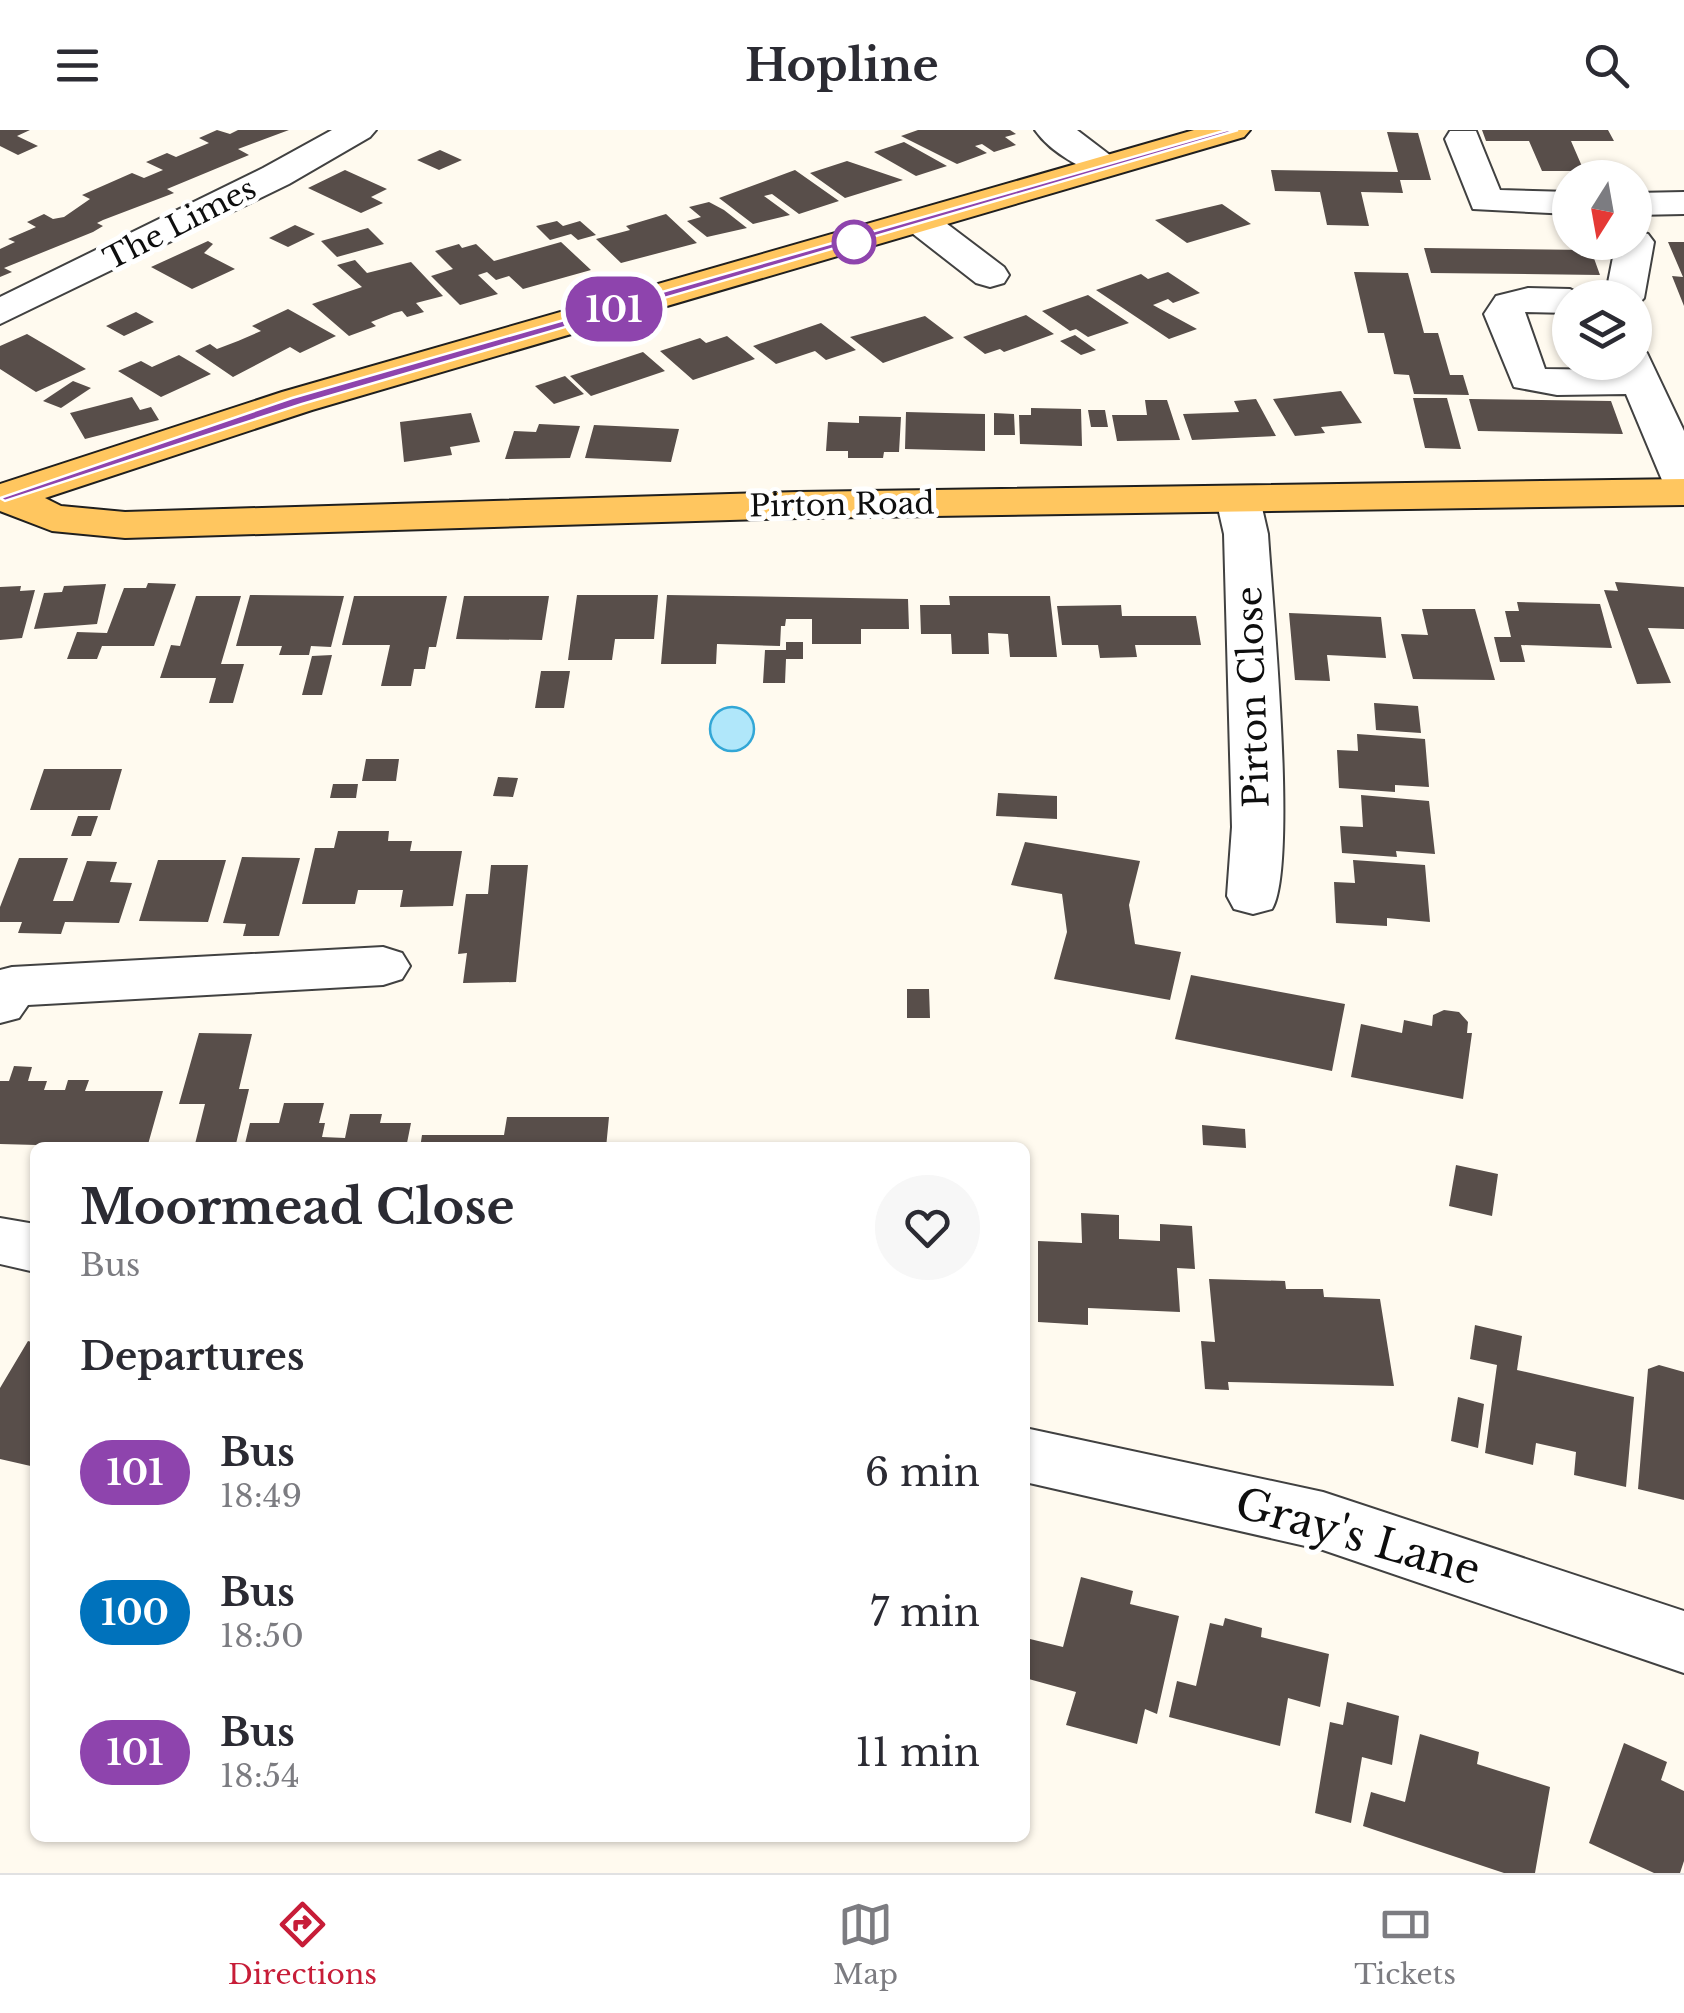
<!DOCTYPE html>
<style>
:root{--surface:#fff;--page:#f7f7f7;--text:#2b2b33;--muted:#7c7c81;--line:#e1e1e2;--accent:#c71d38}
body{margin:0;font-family:"Libre Baskerville",serif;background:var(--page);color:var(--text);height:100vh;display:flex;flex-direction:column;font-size:38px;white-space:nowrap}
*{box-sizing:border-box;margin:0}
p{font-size:32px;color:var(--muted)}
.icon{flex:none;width:55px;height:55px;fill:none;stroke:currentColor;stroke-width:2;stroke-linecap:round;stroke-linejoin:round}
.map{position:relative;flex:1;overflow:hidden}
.sheet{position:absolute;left:30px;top:1012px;width:1000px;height:700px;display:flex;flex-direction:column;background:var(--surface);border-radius:15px;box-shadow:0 2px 8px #0004}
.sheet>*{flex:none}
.badge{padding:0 20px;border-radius:32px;font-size:35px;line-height:65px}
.needle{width:65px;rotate:191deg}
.buttons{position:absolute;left:1552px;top:30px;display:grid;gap:20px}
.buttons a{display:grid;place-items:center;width:100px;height:100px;border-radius:50%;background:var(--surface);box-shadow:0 2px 8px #0004;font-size:50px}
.map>.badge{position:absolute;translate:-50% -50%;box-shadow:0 0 0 5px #fff}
h2{padding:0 50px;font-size:38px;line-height:90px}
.round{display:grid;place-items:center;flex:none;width:105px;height:105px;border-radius:52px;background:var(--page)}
.head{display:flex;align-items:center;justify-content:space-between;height:170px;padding:0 50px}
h1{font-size:48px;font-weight:700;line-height:75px}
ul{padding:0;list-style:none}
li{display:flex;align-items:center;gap:30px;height:140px;padding:0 50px}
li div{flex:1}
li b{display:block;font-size:38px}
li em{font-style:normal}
li .badge{min-width:110px;font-weight:700;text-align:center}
header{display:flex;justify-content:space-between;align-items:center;height:130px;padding:0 50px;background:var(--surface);font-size:45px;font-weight:700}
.menu{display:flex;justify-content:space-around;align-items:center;height:140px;border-top:2px solid var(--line);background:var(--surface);font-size:28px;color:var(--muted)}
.menu a{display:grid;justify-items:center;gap:5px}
.menu .on{color:var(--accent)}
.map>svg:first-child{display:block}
.water{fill:#b0e7fa;stroke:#33a7d6;stroke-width:2.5}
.building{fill:#584e4a}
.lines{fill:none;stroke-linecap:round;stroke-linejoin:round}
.minor-casing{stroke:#414141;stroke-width:4}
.major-casing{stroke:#1f1f1f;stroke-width:4}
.minor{fill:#fff;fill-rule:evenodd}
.major{fill:#ffc65f;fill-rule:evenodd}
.line{fill:#8e44ad;stroke:#fff;stroke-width:2.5}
.stop-dot{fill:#fff;stroke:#8e44ad;stroke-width:5}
.labels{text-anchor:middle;stroke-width:10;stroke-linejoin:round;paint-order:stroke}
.far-street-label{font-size:30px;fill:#0e0e0e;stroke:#fff}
.street-label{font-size:35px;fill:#0e0e0e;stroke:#fff}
.near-street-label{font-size:42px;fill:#0e0e0e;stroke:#fff}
</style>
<header><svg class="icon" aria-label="menu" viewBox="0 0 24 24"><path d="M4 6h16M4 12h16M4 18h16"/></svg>Hopline<svg class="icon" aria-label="search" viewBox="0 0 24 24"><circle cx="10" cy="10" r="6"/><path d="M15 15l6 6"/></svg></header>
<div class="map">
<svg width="1684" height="1743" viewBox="0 0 1684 1743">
<rect width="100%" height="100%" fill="#fffaef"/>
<!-- water -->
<path class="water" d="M710 599a22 22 0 1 1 44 0a22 22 0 1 1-44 0Z"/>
<!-- building -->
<path class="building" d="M0 0H30L17 6 38 16 18 25 0 16Z
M217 0 230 4 238 0H289L238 19 249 25 167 59 174 63 103 90 97 93 103 96 93 102 4 138 12 142 0 147V119L15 112 8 109 36 97 27 92 44 84 53 89 64 87 90 69 82 65 132 43 144 48 163 40 146 32 167 23 176 27 209 13 199 8Z
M918 0H1010L1016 4 1005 7 1016 15 994 22 982 14 975 16 987 23 957 34 901 6Z
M1482 0H1608L1614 11H1571L1584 41H1542L1529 11H1486Z
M1387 2 1418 3 1431 50H1400L1403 63 1361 62 1369 96 1327 95 1320 62 1275 61 1271 40 1398 42Z
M904 12 947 36 916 46 874 22Z
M440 20 462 30 439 40 417 30Z
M847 31 903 50 845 68 810 43Z
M345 40 387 59 371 67 383 73 361 83 308 58Z
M795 40 839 71 799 84 772 64 764 66 790 85 753 94 719 68Z
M709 72 724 80 747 98 707 107 687 91 701 87 689 77Z
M1222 74 1251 94 1187 113 1155 90Z
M666 84 697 113 621 133 596 109 630 100 626 96Z
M557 91 563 96 580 91 596 105 578 110 571 104 550 110 536 96Z
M295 95 315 104 288 117 269 108Z
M368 98 384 114 337 127 321 111Z
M208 111 213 114 204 123 235 139 192 159 151 137Z
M561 112 591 140 523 159 509 146 496 150 487 142 478 145 498 164 460 175 431 146 453 139 435 121 459 114 462 118 476 114 494 131Z
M1668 112H1684V176L1672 146 1683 147Z
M1424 118 1591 120 1600 145 1431 143Z
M355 130 367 143 411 132 443 166 416 173 424 182 407 187 402 181 394 183 371 192 376 196 349 206 312 174 362 157 337 135Z
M1168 142 1200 163 1173 173 1168 169 1153 175 1197 199 1169 209 1096 160 1141 144 1148 149Z
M1354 142 1408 143 1424 203H1438L1450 245H1463L1469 265 1414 264 1409 245 1394 244 1384 203H1368Z
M1088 165 1129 193 1088 207 1076 199 1070 201 1042 181Z
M288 179 336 206 300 223 290 217 233 247 195 221 210 214 217 219 238 211 261 201 252 196Z
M136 182 154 192 124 206 106 196Z
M1026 185 1054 204 1004 222 1000 219 985 224 963 207Z
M925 186 954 208 883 233 850 207Z
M821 193 856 220 826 230 815 221 776 234 753 216Z
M27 204 51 218 86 239 36 262 0 239V216Z
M1075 205 1096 220 1081 225 1060 211Z
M727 206 755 229 693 250 660 221 700 208 706 213Z
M643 222 665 241 591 266 570 246Z
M179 225 211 244 161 267 118 241 141 231 152 237Z
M565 246 584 264 554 274 535 256Z
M73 251 91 258 61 278 43 271Z
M1341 261 1362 293 1321 297 1325 303 1295 306 1273 269Z
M132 267 140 280 151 277 159 290 85 309 70 283Z
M1413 268H1447L1461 319 1425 318Z
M1256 269 1276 306 1192 310 1183 284 1239 282 1234 271Z
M1469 269 1611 271 1623 304 1478 301Z
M1145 270H1167L1180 310 1117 311 1112 285H1147Z
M1031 278 1081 279 1082 316 1020 314 1019 285H1031Z
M1088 280H1105L1108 297H1091Z
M906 282 985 284V321L905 319Z
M471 283 480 312 450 317 452 325 404 332 400 292Z
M994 283 1014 284 1015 305H994Z
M859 286 901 287 899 322H884L883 328H848V321H826L828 292 859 293Z
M539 294 580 296 570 328 505 329 514 301 536 302Z
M594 295 679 299 671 332 585 328Z
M1615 452 1684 457V499L1648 498 1671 553 1637 554 1604 460 1618 461Z
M148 453 176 454 154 516H102L97 529H67L77 502 107 503 124 458H146Z
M106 454 97 494 34 499 44 463 62 462 64 456Z
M21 456 20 461 35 460 22 508 0 510V457Z
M250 465 344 466 331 517 311 516 309 525H279L282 516H236Z
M577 465H658L654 509H615L612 530H568Z
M667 465 908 469 909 499H861V514H812V489H786L785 496H781L780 516 717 514 716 534H661Z
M196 466H241L221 534H244L233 573H209L216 548H160L171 515 180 516Z
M354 466H447L436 517H429L425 539H414L411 556H381L390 515H342Z
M464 466H549L542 510 456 509Z
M949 466H1050L1057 527H1010L1008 504 988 503 989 524H952L951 504H921L920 475H950Z
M1517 472 1600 474 1612 518 1521 515 1525 532H1500L1494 507H1511L1505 481H1519Z
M1121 475 1122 486H1196L1201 515H1135L1137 527 1100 528 1098 515H1062L1057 476Z
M1422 479H1475L1495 550 1413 549 1401 504 1428 505Z
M1289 483 1381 487 1386 528 1327 525 1330 551 1295 550Z
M786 512H803V529H786L785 553H763L765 520H786Z
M332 525 322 565H302L312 526Z
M541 541H570L564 578H535Z
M1374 573 1418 576 1421 603 1376 600Z
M1357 604 1425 609 1429 657 1395 655V662L1339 658 1337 620 1358 621Z
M366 629H399L396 651H362Z
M44 639H122L110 680H30Z
M498 647 518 648 513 667 493 666Z
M333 654H358L356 668H330Z
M998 663 1057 666V689L996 686Z
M1361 665 1429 671 1435 724 1396 721 1397 727 1342 723 1340 696 1363 697Z
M78 686H98L91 706H71Z
M338 701H389L388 711H412L410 721H462L453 776 400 777 403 760H358L355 774H302L315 718H334Z
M1025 712 1140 731 1129 775 1135 814 1181 822 1170 870 1054 849 1067 802 1062 764 1011 755Z
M242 727 300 728 279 806H243L246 794 223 793Z
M19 728H68L53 771H73L87 731 117 732 110 752 132 753 119 793 65 792 61 804 18 803 22 792H0V777Z
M158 730H226L208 792 139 791Z
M1353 730 1425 735 1430 792 1387 788V796L1336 793 1334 752 1355 753Z
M491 735H528L516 852 463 853 467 823 458 824 466 764H488Z
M1191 845 1345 874 1332 941 1175 909Z
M907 859H929L930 888H907Z
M1444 880 1459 882 1468 892 1467 903H1472L1463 969 1351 947 1361 894 1402 903 1404 890 1432 896 1433 885Z
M199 903 252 904 239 959H249L235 1018H194L205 974H179Z
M14 936 32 937 28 951H47L44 960H65L68 950H89L85 961H163L147 1018 0 1014V951H9Z
M284 973H324L319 993H325L322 1007 345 1008 350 984H382L380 993H411L406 1018H244L250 993H279Z
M507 987H609L606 1018H420L422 1005H504Z
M1202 995 1245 999 1246 1018 1203 1015Z
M1456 1035 1498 1044 1492 1086 1449 1076Z
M1081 1083 1119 1085V1109L1160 1111V1094L1192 1096 1195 1139 1177 1138 1180 1182 1088 1178V1195L1038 1192V1111L1082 1113Z
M1209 1149 1285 1151 1286 1159H1323L1324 1167 1380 1169 1394 1256 1228 1252 1229 1260 1205 1259 1201 1211 1215 1212Z
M1475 1195 1522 1206 1517 1240 1634 1267 1626 1357 1574 1345 1576 1322 1536 1313 1533 1335 1485 1323 1497 1235 1470 1229Z
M28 1211 35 1213V1337L0 1329V1258Z
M1659 1235 1684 1242V1370L1638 1359 1648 1239Z
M1458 1267 1484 1274 1478 1318 1451 1311Z
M1081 1447 1133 1461 1130 1474 1179 1486 1157 1584 1145 1579 1137 1614 1066 1595 1076 1562 1025 1548 1030 1509 1063 1517Z
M1225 1488 1262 1498 1261 1507 1329 1524 1320 1577 1288 1568 1280 1616 1169 1587 1177 1551 1196 1556 1210 1493 1223 1496Z
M1347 1572 1399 1586 1392 1635 1362 1627 1351 1693 1315 1683 1330 1592 1343 1595Z
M1420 1604 1479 1622 1477 1634 1550 1657 1535 1743H1504L1363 1696 1371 1662 1405 1672Z
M1624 1613 1667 1632 1661 1650 1684 1661V1731L1680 1743H1654L1589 1713Z"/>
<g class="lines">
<defs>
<path id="minor" d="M332 0H376L370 7 289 54 0 194V167L263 38Z
M1035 0H1077L1123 35 1118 43C1092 49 1050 22 1035 0Z
M1450 1H1476L1500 60 1570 62V84L1473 79 1445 9Z
M1684 62V84L1635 85V63Z
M921 81 934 84 1004 137 1009 145 1004 153 990 157 976 153 908 100 902 92 908 84Z
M1635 101 1648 104 1654 112 1644 168 1635 177V168H1605L1616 112H1635Z
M1528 158 1570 159 1587 168H1570V183L1525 182 1545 239 1616 240 1613 232H1635V220L1647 223 1684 301V363L1669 359 1662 350 1626 264 1557 265 1514 257 1484 184 1496 166Z
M1238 356 1253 360 1260 369 1268 404C1272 470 1298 736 1272 779L1253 784 1234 779 1227 766 1232 697 1224 404 1216 369 1223 360Z
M383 817 402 823 410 836 402 849 383 855 28 875 19 888 0 893V840L12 837Z
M0 1088 35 1094V1142L0 1134Z
M1025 1298 1323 1362 1684 1481V1543L1323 1420 1025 1352Z"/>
<path id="major" d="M1194 0H1250L1244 7 312 280 45 368 61 376 125 382 798 362 1684 349V375L798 388 125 408 52 401 0 381V354L282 262Z"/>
</defs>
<!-- minor casing -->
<use href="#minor" class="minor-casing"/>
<!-- major casing -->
<use href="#major" class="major-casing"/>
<!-- minor -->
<use href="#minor" class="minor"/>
<!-- major -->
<use href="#major" class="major"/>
</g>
<!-- line -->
<path class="line" d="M1227 0H1238L302 274 5 371 0 368 292 268Z"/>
<!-- markers -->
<circle class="stop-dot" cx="854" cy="112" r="20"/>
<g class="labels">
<!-- far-street labels -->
<g class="far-street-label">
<text transform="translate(180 94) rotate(-27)" y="10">The Limes</text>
<text transform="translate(842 375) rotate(-1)" y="10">Pirton Road</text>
</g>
<!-- street labels -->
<g class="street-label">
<text transform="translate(1253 567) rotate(-92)" y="12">Pirton Close</text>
</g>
<!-- near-street labels -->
<g class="near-street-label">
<text transform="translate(1358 1406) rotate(16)" y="15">Gray's Lane</text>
</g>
</g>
</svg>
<div class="buttons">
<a><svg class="needle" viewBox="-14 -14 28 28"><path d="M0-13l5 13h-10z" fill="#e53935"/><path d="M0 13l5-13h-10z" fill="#7c7c81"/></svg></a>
<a><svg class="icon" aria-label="layers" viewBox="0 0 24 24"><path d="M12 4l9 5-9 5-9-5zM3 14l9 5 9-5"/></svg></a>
</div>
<b class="badge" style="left:614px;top:179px;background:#8e44ad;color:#fff">101</b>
<section class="sheet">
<div class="head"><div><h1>Moormead Close</h1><p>Bus</p></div><a class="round"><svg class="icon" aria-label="heart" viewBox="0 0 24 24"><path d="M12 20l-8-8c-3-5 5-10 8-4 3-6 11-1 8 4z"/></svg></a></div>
<h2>Departures</h2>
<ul>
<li><span class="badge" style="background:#8e44ad;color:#fff">101</span><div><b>Bus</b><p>18:49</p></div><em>6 min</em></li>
<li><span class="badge" style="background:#0072bc;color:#fff">100</span><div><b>Bus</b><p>18:50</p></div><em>7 min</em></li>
<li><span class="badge" style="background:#8e44ad;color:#fff">101</span><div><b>Bus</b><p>18:54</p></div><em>11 min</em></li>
</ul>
</section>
</div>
<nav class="menu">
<a class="on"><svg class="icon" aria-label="directions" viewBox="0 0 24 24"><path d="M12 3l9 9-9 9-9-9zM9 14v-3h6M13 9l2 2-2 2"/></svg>Directions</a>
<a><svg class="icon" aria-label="map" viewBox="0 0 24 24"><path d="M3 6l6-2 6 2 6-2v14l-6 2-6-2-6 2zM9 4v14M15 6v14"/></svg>Map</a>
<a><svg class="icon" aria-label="tickets" viewBox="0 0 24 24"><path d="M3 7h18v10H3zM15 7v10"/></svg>Tickets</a>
</nav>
